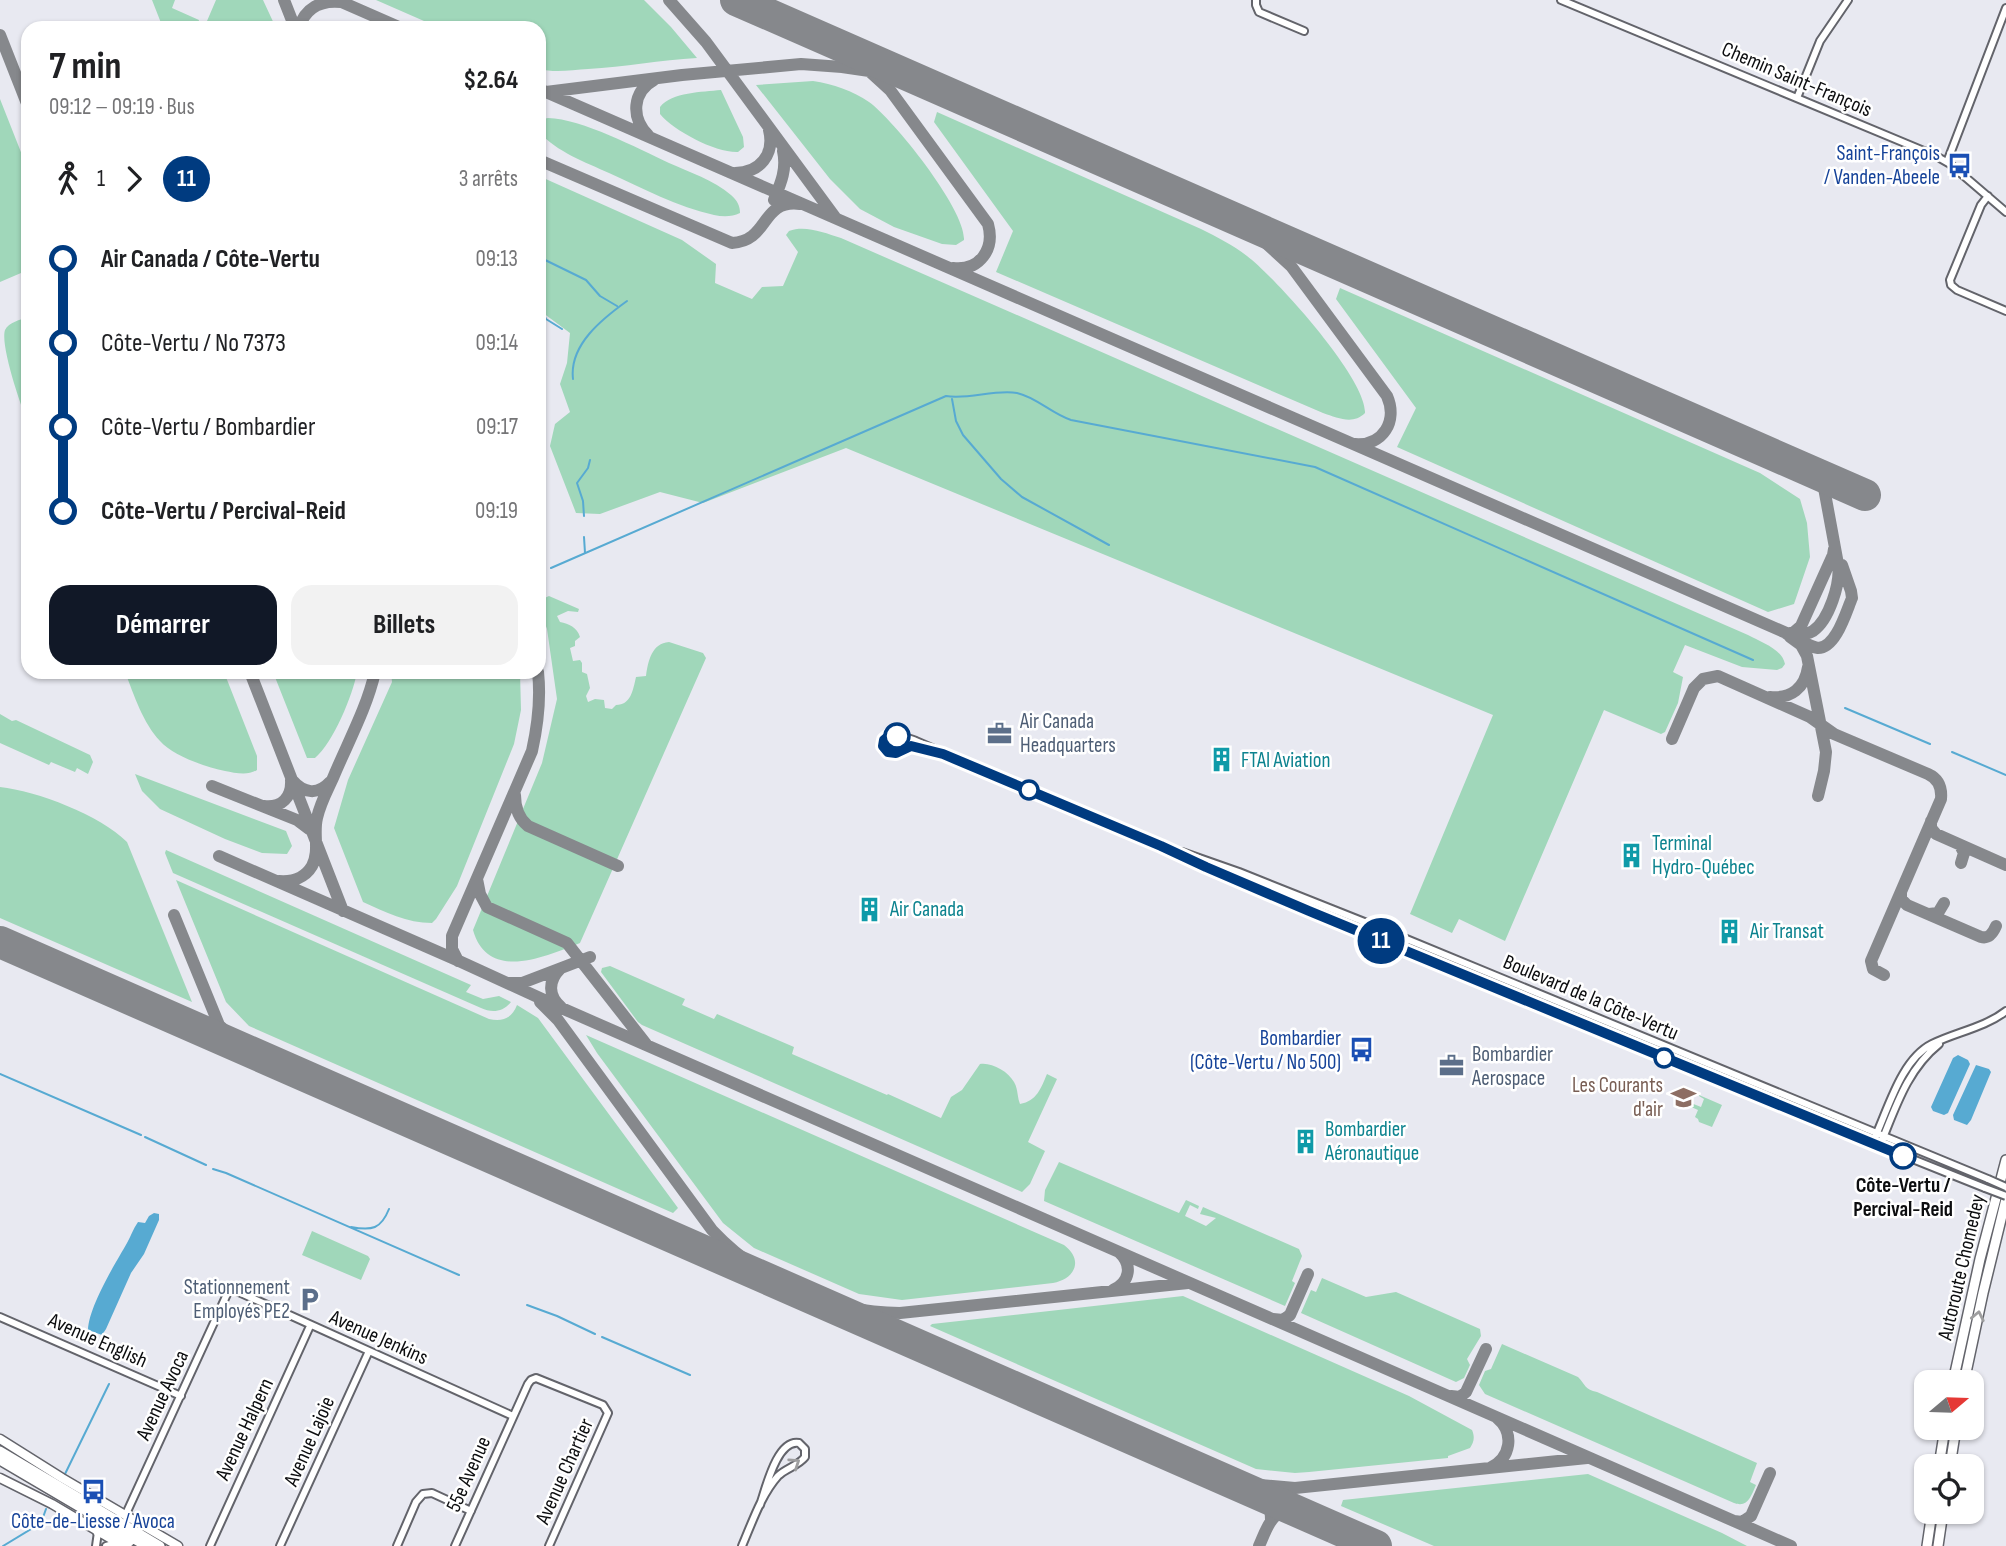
<!DOCTYPE html>
<html lang="fr">
<meta charset="utf-8">
<style>
:root{--surface:#fff;--page:#f2f2f2;--text:#202124;--muted:#757577;--accent:#111827}
body{margin:0;font-family:"Sofia Sans Condensed",sans-serif;background:var(--page);color:var(--text);height:100vh;display:flex;flex-direction:column;font-size:26px;white-space:nowrap}
*{box-sizing:border-box;margin:0}
p{font-size:23px;color:var(--muted)}
.icon{flex:none;width:38px;height:38px;fill:none;stroke:currentColor;stroke-width:2;stroke-linecap:round;stroke-linejoin:round}
.map{position:relative;flex:1;overflow:hidden}
.drawer{position:absolute;left:21px;top:21px;width:525px;height:658px;display:flex;flex-direction:column;background:var(--surface);border-radius:21px;box-shadow:0 2px 5px #0004}
.drawer>*{flex:none}
.badge{padding:0 14px;border-radius:23px;font-size:24px;line-height:46px}
.needle{width:46px;rotate:71deg}
.fabs{position:absolute;left:1914px;top:1370px;display:grid;gap:14px}
.fabs a{display:grid;place-items:center;width:70px;height:70px;border-radius:14px;background:var(--surface);box-shadow:0 2px 5px #0004;font-size:35px}
.map>.badge{position:absolute;translate:-50% -50%;box-shadow:0 0 0 4px #fff}
.legs{display:flex;align-items:center;gap:10px;height:77px;padding:0 28px;font-size:23px}
.legs p{margin-inline-start:auto}
.headline{display:flex;align-items:center;justify-content:space-between;height:119px;padding:0 28px}
h1{font-size:38px;font-weight:700;line-height:52px}
.action{display:flex;gap:14px;margin-top:auto;padding:14px 28px}
.action a{flex:1;height:80px;border-radius:21px;background:var(--accent);color:#fff;font-size:28px;font-weight:700;line-height:80px;text-align:center}
.action a+a{background:var(--page);color:var(--text)}
ul{padding:0 28px;list-style:none}
li{display:flex;align-items:center;gap:24px;height:84px;font-size:26px}
li i{display:grid;place-items:center;width:10px;height:100%;margin:0 9px;background:currentColor}
li i::after{content:'';width:18px;height:18px;margin:-9px;border:5px solid;border-radius:50%;background:var(--surface)}
li p{margin-inline-start:auto}
li:first-child i{background:linear-gradient(#0000 50%,currentColor 0)}
li:last-child i{background:linear-gradient(currentColor 50%,#0000 0)}
.map>svg:first-child{display:block}
.green{fill:#a0d7ba}
.water{fill:#57aad2}
.lines{fill:none;stroke-linecap:round;stroke-linejoin:round}
.stream{stroke:#57aad2;stroke-width:2}
.taxiway{stroke:#86888c;stroke-width:12}
.runway{stroke:#86888c;stroke-width:32}
.minor-casing{stroke:#63646b;stroke-width:10}
.major-casing{stroke:#63646b;stroke-width:11}
.highway-casing{stroke:#63646b;stroke-width:12}
.minor{stroke:#fff;stroke-width:6}
.major{stroke:#fff;stroke-width:8}
.highway{stroke:#fff;stroke-width:9}
.minor-bridge-casing{stroke:#63646b;stroke-width:10;stroke-linecap:butt}
.minor-bridge{stroke:#fff;stroke-width:6}
.oneway{stroke:#9e9e9f}
.line-1-casing{stroke:#fff;stroke-width:16}
.line-1{stroke:#003b80;stroke-width:10}
.stop-1-dot{fill:#fff;stroke:#003b80;stroke-width:3.5}
.labels{text-anchor:middle;stroke-width:5;stroke-linejoin:round;paint-order:stroke}
.street-label{font-size:21px;fill:#0c0d0f;stroke:#fff}
.transit-label{font-size:21px;fill:#164399;stroke:#fff;text-anchor:end}
.service-label{font-size:21px;fill:#4e5e75;stroke:#fff;text-anchor:start}
.culture-label{font-size:21px;fill:#0d838f;stroke:#fff;text-anchor:start}
.education-label{font-size:21px;fill:#785e54;stroke:#fff;text-anchor:end}
.stop-label{font-size:21px;font-weight:bold;fill:#0c0d0f;stroke:#fff}
</style>
<div class="map">
<svg width="2006" height="1546" viewBox="0 0 2006 1546">
<rect width="100%" height="100%" fill="#e8e9f1"/>
<!-- green -->
<path class="green" d="M152 0H175L172 8 199 20 197 28H163Z
M216 0H263L276 28H204Z
M376 0H644L671 27 697 58C661 60 624 67 588 69 572 70 555 73 539 69V28H440Z
M813 81C833 84 853 91 869 102 894 120 966 210 964 240L956 245 942 244 894 227 860 209 830 179 756 85Z
M721 90 743 137 744 147 738 152C716 153 674 131 660 114V107C672 92 702 92 721 90Z
M0 99 28 170V270L0 282Z
M937 112 1201 229C1217 237 1233 245 1247 256 1276 278 1367 379 1365 413 1353 425 1338 418 1323 413L996 272 1013 231 934 122Z
M548 118C582 119 637 148 669 163 689 172 714 180 731 195 737 200 740 206 740 213 732 217 723 217 714 215 678 207 642 188 609 173 585 162 557 152 539 132V120Z
M539 176 682 240 716 264 715 283 752 299 762 287 783 286 798 252 786 235 789 231C806 225 824 233 841 238L1748 635C1761 642 1782 649 1785 664L1782 668 1777 670 1742 667 1685 645 1673 672 1683 677 1678 703 1665 732 1661 734 1604 710 1505 941 1459 919 1452 933 1410 914 1493 715 846 448 703 503 660 492 600 514 576 513 550 446 555 424 570 412 560 384 567 363 570 333 539 310Z
M1340 288 1760 473 1800 499 1807 523 1810 557 1794 604 1768 612 1397 447 1416 408 1336 299Z
M28 317V424C21 406 0 346 5 330 9 322 20 320 28 317Z
M549 596 579 609 578 612 568 611 557 616 560 622C569 624 577 627 580 637L575 641V646L570 648 573 661 580 660 582 663V672L587 674 590 688 586 696 588 702 595 699 604 700 605 708 612 709 616 705C631 705 633 690 636 677L646 676C648 661 652 643 669 642L703 653 706 658 580 943C546 956 488 983 473 930L542 763 557 699 547 629 539 607 540 600Z
M125 672H224L257 756V770C248 776 235 773 225 771 206 767 173 756 160 741 143 723 134 695 125 672Z
M273 672H357C353 695 333 743 315 758H307Z
M391 672H520L521 710 514 744 457 886 436 919 432 923C407 923 385 912 363 902L334 828 348 780 392 682Z
M0 714 12 721 16 720 90 755 93 762 88 774 77 768 75 772 51 762 49 765 0 743Z
M135 774 286 831 292 846 287 854 262 853 225 839 160 809 142 791Z
M0 787C37 791 100 815 127 842L192 1002 0 918Z
M166 850 471 985 466 992 483 999 499 996 511 1002C503 1012 492 1013 481 1008L173 873 165 853Z
M176 880 489 1019C503 1022 512 1018 517 1005L538 1018 678 1208 673 1213 249 1026 226 1002Z
M610 966 685 999 682 1005 714 1019 717 1014 794 1047 792 1054 887 1095 888 1094 941 1118 951 1097 962 1090 980 1064C991 1062 1008 1071 1014 1082 1018 1088 1017 1097 1020 1104 1037 1101 1041 1088 1047 1074L1057 1079 1028 1142 1045 1151 1030 1184 1022 1192 642 1025 638 1022 601 972 602 968Z
M586 1035 1064 1245C1084 1260 1075 1279 1053 1283L902 1300 859 1294 754 1248 723 1223 597 1053Z
M1699 1095 1722 1105 1712 1127 1699 1122 1698 1119 1695 1117 1698 1110 1689 1106 1691 1103 1701 1107 1704 1099 1699 1096Z
M1059 1162 1179 1213 1186 1200 1199 1206 1198 1209 1190 1205 1185 1216 1206 1226 1216 1218 1200 1214 1203 1207 1299 1249 1302 1256 1292 1281 1295 1283 1285 1306 1044 1201 1045 1190Z
M312 1231 368 1256 370 1259 361 1280 302 1255Z
M1322 1278 1366 1297 1396 1292 1480 1329 1481 1336 1467 1359 1470 1365 1464 1378 1456 1382 1301 1313 1311 1290 1316 1292Z
M1183 1296 1409 1396 1472 1430C1475 1437 1474 1442 1470 1448L1448 1456V1458L1309 1472 1295 1473 1256 1469 930 1326 932 1324Z
M1502 1344 1578 1377C1585 1384 1585 1390 1597 1392L1757 1463 1750 1482 1756 1485C1751 1496 1748 1508 1734 1503L1485 1394 1479 1385 1485 1371 1491 1369Z
M1588 1474 1722 1533 1747 1546H1434L1341 1506 1343 1500Z"/>
<!-- water -->
<path class="water" d="M1958 1055 1968 1060 1970 1064 1948 1113 1944 1115 1933 1111 1931 1107 1953 1058Z
M1976 1065 1989 1069 1991 1072 1971 1120 1967 1125 1954 1120 1953 1115Z
M154 1213 159 1214V1220L144 1254 131 1273 106 1329 102 1335 88 1330C89 1306 115 1264 127 1243 131 1236 133 1229 138 1222L145 1223 149 1216Z"/>
<g class="lines">
<!-- stream -->
<path class="stream" d="M539 257 586 280 600 296 617 306
M539 305 546 319 562 329
M573 379C569 345 602 319 627 301
M952 399 956 421 963 435 1001 479 1022 497 1109 545
M584 516 583 501 577 483 588 468 590 460
M584 537 585 553
M551 568 946 396C968 400 995 389 1017 393 1036 397 1052 414 1071 420L1315 467 1753 660
M1845 708 1930 744
M1952 752 2006 775
M0 1074 141 1135
M145 1137 206 1165
M213 1169 226 1173 459 1275
M351 1227C372 1231 381 1229 389 1209
M527 1305 557 1316 595 1334
M602 1337 690 1375
M65 1474 109 1384
M3 1546 41 1523 46 1509"/>
<!-- taxiway -->
<path class="taxiway" d="M284 0 295 28
M337 0 401 28
M669 0 706 42 835 217
M299 28C305 8 321 0 341 2
M0 35 28 106
M819 36 855 58 890 90 988 224C995 249 980 271 953 268
M539 89 1791 635C1799 636 1806 635 1813 631 1829 620 1841 583 1838 564L1824 488 1816 475 1806 469
M546 92 682 75 801 64 842 67 883 73 911 80 949 93
M648 135C631 118 632 92 654 80
M539 160 732 243C770 241 760 199 800 204
M735 173C760 173 775 154 769 130
M774 200C781 183 787 169 783 151
M1222 213 1256 234 1291 266 1387 396C1398 421 1383 446 1355 444
M1787 634 1794 632 1801 626 1833 555 1834 549
M1790 637 1801 645 1807 656 1826 752 1824 771 1818 796
M1797 639C1803 642 1811 647 1818 648 1836 648 1846 612 1852 598L1851 591 1842 565
M250 672 343 911
M1770 697C1791 699 1805 688 1808 667
M1672 739 1694 688 1703 679 1718 676 1810 717 1834 734 1928 774C1939 779 1942 788 1941 799L1871 961 1873 969 1884 975
M292 780C304 794 318 795 330 782
M212 786 297 820 309 829
M515 795C515 807 518 818 528 826L618 866
M264 806C282 808 292 797 291 780
M1931 821V828L1936 834 2006 865
M1960 845 1964 853 1961 863
M219 856 459 961 566 1010 1791 1546
M477 879 480 894 487 907 567 943 646 1044
M279 881C292 882 305 878 312 866 320 851 313 834 317 818 320 804 327 791 333 778 347 744 367 708 375 672
M1901 892V899L1907 905 1981 937C1989 939 1993 933 1996 926
M1929 914 1938 913 1944 903
M174 915 219 1025 244 1049
M458 961 452 949V936L532 751C538 724 541 699 538 672
M560 969C548 981 548 996 561 1007
M509 983H522L590 957
M540 1002 558 1020 712 1230C761 1282 829 1312 900 1313L1188 1283
M1113 1290C1130 1282 1133 1265 1119 1252
M1273 1319 1283 1320 1290 1315 1308 1274
M1451 1396 1460 1397 1466 1392 1486 1349
M1154 1449 1230 1479 1260 1485 1295 1488 1587 1458
M1490 1468C1511 1458 1515 1433 1497 1418
M1259 1495C1269 1501 1271 1509 1271 1520
M1734 1521 1742 1522 1751 1516 1770 1473
M1259 1546C1268 1526 1272 1506 1299 1512"/>
<!-- runway -->
<path class="runway" d="M736 0 1865 495
M0 942 1376 1546"/>
<defs>
<path id="minor" d="M1256 0V5L1259 12 1304 31
M1561 0 1936 156 1950 164 2006 212
M1797 98 1820 41 1848 0
M1947 162 2006 8
M1988 196 1981 205 1950 280 1951 285 1957 290 2006 311
M943 754 911 746 893 754 884 748 883 741C891 730 905 737 916 741 1041 796 1166 849 1290 904L1820 1122 1985 1188
M1182 852 1239 872 1387 931 1988 1179
M1876 1135C1889 1106 1902 1059 1932 1044 1956 1032 1984 1028 2006 1011
M1883 1138C1897 1103 1909 1068 1939 1044
M0 1317 181 1396
M125 1516 228 1292 232 1289 513 1416
M96 1546 98 1532
M106 1546 117 1543
M210 1546 310 1326
M280 1546 369 1351
M397 1546 416 1502 423 1494 432 1493 471 1511
M455 1546 528 1384 531 1380 536 1378 603 1405 608 1413 549 1546
M742 1546C752 1523 761 1495 778 1476 786 1468 798 1466 805 1457V1449L799 1443C777 1439 766 1488 760 1505"/>
<path id="major" d="M0 1439 62 1478 178 1546
M0 1478 52 1504 123 1546"/>
<path id="highway" d="M1953 1382 1980 1259 2006 1160
M1964 1382 1983 1293 2006 1199
M0 1451 160 1546
M0 1460 146 1546
M1939 1466 1945 1428
M1950 1466 1956 1428
M98 1532 114 1535 129 1542
M1927 1546 1932 1512
M1938 1546 1943 1512"/>
</defs>
<!-- minor casing -->
<use href="#minor" class="minor-casing"/>
<!-- major casing -->
<use href="#major" class="major-casing"/>
<!-- highway casing -->
<use href="#highway" class="highway-casing"/>
<!-- minor -->
<use href="#minor" class="minor"/>
<!-- major -->
<use href="#major" class="major"/>
<!-- highway -->
<use href="#highway" class="highway"/>
<defs>
<path id="minor-bridge" d="M1988 1179 2006 1187
M1985 1188 2006 1196"/>
</defs>
<!-- minor-bridge casing -->
<use href="#minor-bridge" class="minor-bridge-casing"/>
<!-- minor-bridge -->
<use href="#minor-bridge" class="minor-bridge"/>
</g>
<!-- one-way arrows -->
<defs><path id="oneway-chevron" d="M-2-3.5L2.5 0L-2 3.5" fill="none" stroke-width="1.6" stroke-linecap="round" stroke-linejoin="round" transform="scale(1.75)"/></defs>
<g class="oneway">
<use href="#oneway-chevron" transform="translate(1978 1316) rotate(-78)"/>
<use href="#oneway-chevron" transform="translate(795 1463) rotate(-34)"/>
</g>
<g class="lines">
<defs>
<path id="line-1" d="M897 736 890 735 884 740 883 746 888 752 896 753 911 746 943 754 1161 846 1206 867 1309 911 1903 1156"/>
</defs>
<!-- line-1 casing -->
<use href="#line-1" class="line-1-casing"/>
<!-- line-1 -->
<use href="#line-1" class="line-1"/>
</g>
<!-- icons -->
<defs>
<symbol id="bus-bare" viewBox="-9 -9 18 18"><path d="M-5-6H5V4H4V6H2V4H-2V6H-4V4H-5ZM-3.5-4V0h7V-4ZM-3.5 1.2v1.5H-2V1.2ZM2 1.2v1.5H3.5V1.2Z" fill="#1a4fb4" stroke="#fff" stroke-width="2.5" paint-order="stroke"/></symbol>
<symbol id="office-bare" viewBox="-9 -9 18 18"><path d="M-6-3h4V-5.5h4V-3h4V5H-6ZM-1-4.5V-3h2v-1.5ZM-6 0V1H6V0Z" fill="#5c6f8a" stroke="#fff" stroke-width="2.5" paint-order="stroke"/></symbol>
<symbol id="building-bare" viewBox="-9 -9 18 18"><path d="M-4-6H4V6H1V3H-1V6H-4ZM-2.5-4.3h1.7v1.8h-1.7ZM.8-4.3h1.7v1.8H.8ZM-2.5-1h1.7V.8h-1.7ZM.8-1h1.7V.8H.8Z" fill="#0f9aa8" stroke="#fff" stroke-width="2.5" paint-order="stroke"/></symbol>
<symbol id="school-bare" viewBox="-9 -9 18 18"><path d="M0-5L7-2L0 1L-7-2ZM-4 1L0 2.5L4 1V4Q0 6-4 4Z" fill="#8d6e63" stroke="#fff" stroke-width="2.5" paint-order="stroke"/></symbol>
<symbol id="parking-bare" viewBox="-9 -9 18 18"><path d="M-3.5-5.5H1a3.5 3.5 0 0 1 0 7H-1V5.5H-3.5ZM-1-3.4V-.6H.8a1.4 1.4 0 0 0 0-2.8Z" fill="#5c6f8a" stroke="#fff" stroke-width="2.5" paint-order="stroke"/></symbol>
</defs>
<g fill-rule="evenodd">
<use href="#bus-bare" x="1942" y="148" width="35" height="35"/>
<use href="#office-bare" x="982" y="716" width="35" height="35"/>
<use href="#building-bare" x="1204" y="742" width="35" height="35"/>
<use href="#building-bare" x="1614" y="838" width="35" height="35"/>
<use href="#building-bare" x="852" y="892" width="35" height="35"/>
<use href="#building-bare" x="1712" y="914" width="35" height="35"/>
<use href="#bus-bare" x="1344" y="1032" width="35" height="35"/>
<use href="#office-bare" x="1434" y="1048" width="35" height="35"/>
<use href="#school-bare" x="1666" y="1080" width="35" height="35"/>
<use href="#building-bare" x="1288" y="1124" width="35" height="35"/>
<use href="#parking-bare" x="292" y="1282" width="35" height="35"/>
<use href="#bus-bare" x="76" y="1474" width="35" height="35"/>
</g>
<!-- markers -->
<g class="stop-1-dot">
<circle cx="897" cy="736" r="12"/>
<circle cx="1029" cy="790" r="9"/>
<circle cx="1664" cy="1058" r="9"/>
<circle cx="1903" cy="1156" r="12"/>
</g>
<g class="labels">
<!-- street labels -->
<g class="street-label">
<text transform="translate(1797 79) rotate(23)" y="7">Chemin Saint-François</text>
<text transform="translate(1591 997) rotate(23)" y="7">Boulevard de la Côte-Vertu</text>
<text transform="translate(1961 1267) rotate(-77)" y="7">Autoroute Chomedey</text>
<text transform="translate(379 1337) rotate(24)" y="7">Avenue Jenkins</text>
<text transform="translate(98 1340) rotate(24)" y="7">Avenue English</text>
<text transform="translate(162 1395) rotate(-65)" y="7">Avenue Avoca</text>
<text transform="translate(244 1429) rotate(-65)" y="7">Avenue Halpern</text>
<text transform="translate(309 1441) rotate(-66)" y="7">Avenue Lajoie</text>
<text transform="translate(564 1471) rotate(-66)" y="7">Avenue Chartier</text>
<text transform="translate(468 1474) rotate(-66)" y="7">55e Avenue</text>
</g>
<!-- transit labels -->
<g class="transit-label">
<text x="1940" y="160">Saint-François<tspan x="1940" dy="24">/ Vanden-Abeele</tspan></text>
<text x="1341" y="1045">Bombardier<tspan x="1341" dy="24">(Côte-Vertu / No 500)</tspan></text>
<text x="93" y="1528" text-anchor="middle">Côte-de-Liesse / Avoca</text>
</g>
<!-- service labels -->
<g class="service-label">
<text x="1020" y="728">Air Canada<tspan x="1020" dy="24">Headquarters</tspan></text>
<text x="1472" y="1061">Bombardier<tspan x="1472" dy="24">Aerospace</tspan></text>
<text x="290" y="1294" text-anchor="end">Stationnement<tspan x="290" dy="24">Employés PE2</tspan></text>
</g>
<!-- culture labels -->
<g class="culture-label">
<text x="1241" y="767">FTAI Aviation</text>
<text x="1652" y="850">Terminal<tspan x="1652" dy="24">Hydro-Québec</tspan></text>
<text x="890" y="916">Air Canada</text>
<text x="1750" y="938">Air Transat</text>
<text x="1325" y="1136">Bombardier<tspan x="1325" dy="24">Aéronautique</tspan></text>
</g>
<!-- education labels -->
<g class="education-label">
<text x="1663" y="1092">Les Courants<tspan x="1663" dy="24">d'air</tspan></text>
</g>
<!-- stop labels -->
<g class="stop-label">
<text x="1903" y="1192">Côte-Vertu /<tspan x="1903" dy="24">Percival-Reid</tspan></text>
</g>
</g>
</svg>
<div class="fabs">
<a><svg class="needle" viewBox="-14 -14 28 28"><path d="M0-13l5 13h-10z" fill="#e53935"/><path d="M0 13l5-13h-10z" fill="#757577"/></svg></a>
<a><svg class="icon" aria-label="locate" viewBox="0 0 24 24"><circle cx="12" cy="12" r="6"/><path d="M12 2v4M12 18v4M2 12h4M18 12h4"/></svg></a>
</div>
<b class="badge" style="left:1381px;top:941px;background:#003b80;color:#fff">11</b>
<section class="drawer">
<div class="headline"><div><h1>7 min</h1><p>09:12 – 09:19 · Bus</p></div><b>$2.64</b></div>
<div class="legs"><svg class="icon" aria-label="walk" viewBox="0 0 24 24"><circle cx="13" cy="4" r="2"/><path d="M13 8l-2 6 4 7M11 14l-3 7M7 12l3-4h3l4 4"/></svg>1<svg class="icon" aria-label="forward" viewBox="0 0 24 24"><path d="M9 5l7 7-7 7"/></svg><b class="badge" style="background:#003b80;color:#fff">11</b><p>3 arrêts</p></div>
<ul>
<li><i style="color:#003b80"></i><b>Air Canada / Côte-Vertu</b><p>09:13</p></li>
<li><i style="color:#003b80"></i><span>Côte-Vertu / No 7373</span><p>09:14</p></li>
<li><i style="color:#003b80"></i><span>Côte-Vertu / Bombardier</span><p>09:17</p></li>
<li><i style="color:#003b80"></i><b>Côte-Vertu / Percival-Reid</b><p>09:19</p></li>
</ul>
<div class="action"><a>Démarrer</a><a>Billets</a></div>
</section>
</div>
